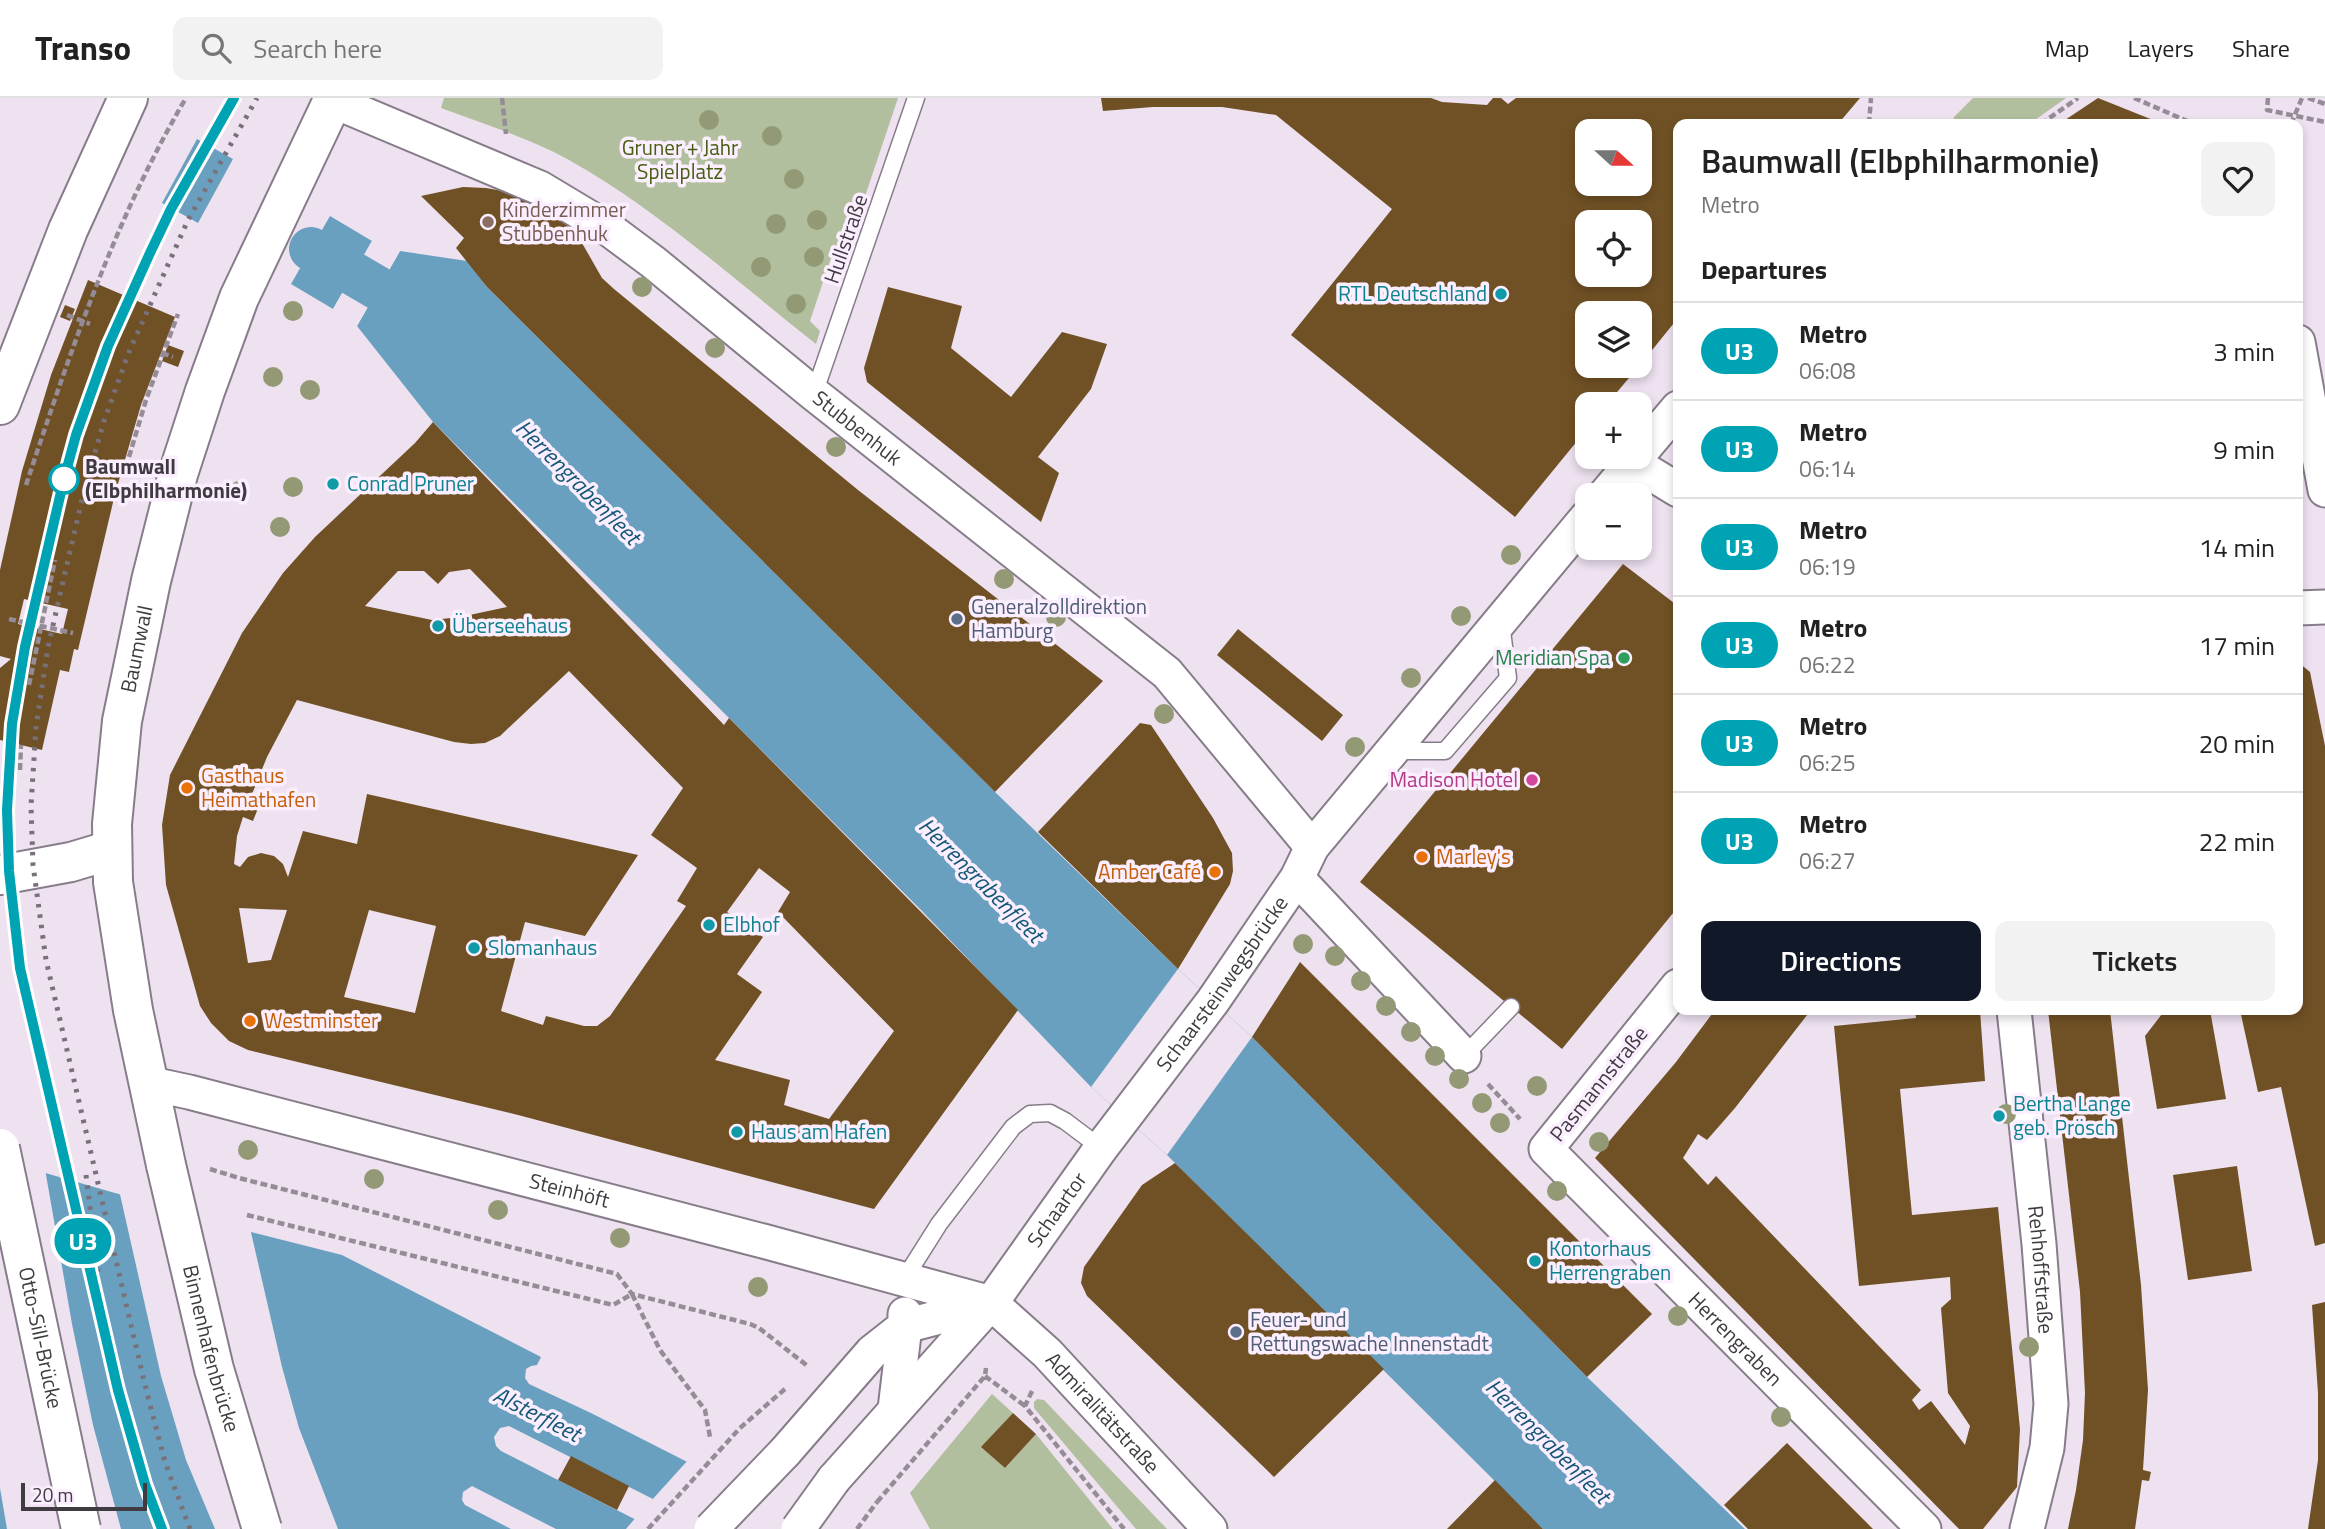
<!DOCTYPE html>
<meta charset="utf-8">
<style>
:root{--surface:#fff;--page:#f2f2f2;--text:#222;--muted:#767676;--line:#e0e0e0;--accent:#111827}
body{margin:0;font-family:"Titillium Web",sans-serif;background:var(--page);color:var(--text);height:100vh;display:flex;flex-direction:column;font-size:26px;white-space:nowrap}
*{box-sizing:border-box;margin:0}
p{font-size:23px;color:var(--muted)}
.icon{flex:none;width:38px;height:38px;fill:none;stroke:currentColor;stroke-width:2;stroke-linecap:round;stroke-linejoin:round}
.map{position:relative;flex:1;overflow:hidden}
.drawer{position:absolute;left:1673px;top:21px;width:630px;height:896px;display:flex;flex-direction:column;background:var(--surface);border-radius:14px;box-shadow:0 4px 10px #0003}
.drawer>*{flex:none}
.badge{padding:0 14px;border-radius:23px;font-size:24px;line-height:46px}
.needle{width:46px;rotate:111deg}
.controls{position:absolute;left:1575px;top:21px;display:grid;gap:14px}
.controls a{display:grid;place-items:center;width:77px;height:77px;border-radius:14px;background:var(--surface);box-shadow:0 4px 10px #0003;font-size:35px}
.scale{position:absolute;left:21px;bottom:18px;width:126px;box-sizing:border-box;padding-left:7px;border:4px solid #403b41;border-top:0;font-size:19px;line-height:24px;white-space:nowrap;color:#403b41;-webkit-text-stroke:5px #fbeefe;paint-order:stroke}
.map>.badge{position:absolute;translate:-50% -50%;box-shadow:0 0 0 4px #fff}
h2{padding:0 28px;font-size:26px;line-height:63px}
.round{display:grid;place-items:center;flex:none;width:74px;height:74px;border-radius:14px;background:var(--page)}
.headline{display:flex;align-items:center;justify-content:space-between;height:119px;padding:0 28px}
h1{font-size:33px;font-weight:600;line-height:52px}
.button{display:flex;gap:14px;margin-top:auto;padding:14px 28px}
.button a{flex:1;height:80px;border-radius:14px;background:var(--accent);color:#fff;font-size:28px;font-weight:600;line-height:80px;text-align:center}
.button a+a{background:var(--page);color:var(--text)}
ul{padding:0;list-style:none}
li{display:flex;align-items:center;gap:21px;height:98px;padding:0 28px;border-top:2px solid var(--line)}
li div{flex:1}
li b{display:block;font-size:26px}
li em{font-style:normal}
li .badge{min-width:77px;font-weight:700;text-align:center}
header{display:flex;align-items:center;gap:42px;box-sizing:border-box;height:98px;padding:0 35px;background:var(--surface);border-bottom:2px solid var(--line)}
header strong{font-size:33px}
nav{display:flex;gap:38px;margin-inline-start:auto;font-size:24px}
.search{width:490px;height:63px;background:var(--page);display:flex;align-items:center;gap:18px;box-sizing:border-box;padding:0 24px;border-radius:14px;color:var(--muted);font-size:26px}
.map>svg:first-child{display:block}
.green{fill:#b2bf9e}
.water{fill:#6aa0bf}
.pier{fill:#eee1f0}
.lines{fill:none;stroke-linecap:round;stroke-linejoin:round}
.canal{stroke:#6aa0bf;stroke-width:44}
.building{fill:#705125;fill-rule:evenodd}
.lane-casing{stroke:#877c8a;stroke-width:19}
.street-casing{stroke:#877c8a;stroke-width:37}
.secondary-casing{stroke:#877c8a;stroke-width:42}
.path{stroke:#958c97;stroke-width:4.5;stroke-dasharray:7 3.5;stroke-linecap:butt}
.lane{stroke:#fff;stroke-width:16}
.street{stroke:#fff;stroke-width:33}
.secondary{stroke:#fff;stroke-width:38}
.rail{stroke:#79717a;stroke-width:5;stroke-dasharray:3.5 7;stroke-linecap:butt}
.street-bridge-casing{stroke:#877c8a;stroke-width:37;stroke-linecap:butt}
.secondary-bridge-casing{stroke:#877c8a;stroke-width:42;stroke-linecap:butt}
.path-bridge{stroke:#958c97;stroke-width:4.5;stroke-dasharray:7 3.5;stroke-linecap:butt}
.street-bridge{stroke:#fff;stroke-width:33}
.secondary-bridge{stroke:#fff;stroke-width:38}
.tree{fill:#939975}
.line-casing{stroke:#fff;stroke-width:16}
.line{stroke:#00a3b4;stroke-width:10}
.education-dot{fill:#8d6e63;stroke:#fbeefe;stroke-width:2.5}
.culture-dot{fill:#0f9aa8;stroke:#fbeefe;stroke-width:2.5}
.stop-dot{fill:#fff;stroke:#00a3b4;stroke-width:3.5}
.service-dot{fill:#5c6f8a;stroke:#fbeefe;stroke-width:2.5}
.leisure-dot{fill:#2e9e5b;stroke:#fbeefe;stroke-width:2.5}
.hotel-dot{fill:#d1479c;stroke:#fbeefe;stroke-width:2.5}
.food-dot{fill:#e8710a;stroke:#fbeefe;stroke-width:2.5}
.labels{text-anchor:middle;stroke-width:7;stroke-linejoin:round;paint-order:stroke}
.park-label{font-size:21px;fill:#485e10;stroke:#fbeefe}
.education-label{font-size:21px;fill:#785e54;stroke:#fbeefe;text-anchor:start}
.street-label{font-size:21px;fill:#403b41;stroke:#fbeefe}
.culture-label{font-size:21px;fill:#0d838f;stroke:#fbeefe;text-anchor:start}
.stop-label{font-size:21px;font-weight:bold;fill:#403b41;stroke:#fbeefe;text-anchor:start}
.service-label{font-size:21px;fill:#4e5e75;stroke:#fbeefe;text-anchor:start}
.leisure-label{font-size:21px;fill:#27864d;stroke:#fbeefe;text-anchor:end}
.food-label{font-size:21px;fill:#c56008;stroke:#fbeefe;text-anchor:start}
.hotel-label{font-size:21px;fill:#b23c85;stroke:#fbeefe;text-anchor:end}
.water-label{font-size:23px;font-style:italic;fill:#145777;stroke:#fbeefe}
</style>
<header>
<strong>Transo</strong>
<div class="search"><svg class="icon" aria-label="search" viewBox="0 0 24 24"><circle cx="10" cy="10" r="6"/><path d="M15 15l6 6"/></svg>Search here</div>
<nav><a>Map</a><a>Layers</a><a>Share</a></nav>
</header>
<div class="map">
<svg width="2325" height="1431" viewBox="0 0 2325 1431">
<rect width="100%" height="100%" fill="#eee1f0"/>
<!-- green -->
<path class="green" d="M444 0H898L846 155 832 157 810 223 820 233 816 246C736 183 658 112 569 62 529 40 484 26 441 10Z
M1973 0H2066L2029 26H1953L1954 19Z
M992 1296 1013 1315 982 1349 1005 1370 1036 1336 1113 1431H930L910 1395Z
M1037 1301 1044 1302 1167 1431H1136L1034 1310V1304Z"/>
<!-- water -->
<path class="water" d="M197 41 233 61 198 125 162 105Z
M330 118 372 143 333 211 291 186Z
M400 153 467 163 487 189 995 694 1178 871 1252 939 1587 1279 1745 1431H1543L1167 1057 1091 989 922 813 433 324 357 228Z
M0 1062 251 1134 342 1157 541 1259 537 1267 531 1268 526 1271 525 1280 529 1286 591 1315 819 1431H712L509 1328 500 1330 494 1339 496 1348 501 1353 654 1431H556L472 1388 463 1394 462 1402 465 1407 511 1431H0Z"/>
<!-- pier -->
<path class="pier" d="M372 143 376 145 336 213 333 211Z
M396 151 400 153 357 228 354 226Z
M1178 871 1252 939 1167 1057 1091 989Z
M0 1058 45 1071 72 1226 93 1327 121 1431H7L0 1390Z
M119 1092 250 1130 282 1269 299 1330 338 1431H215L186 1362 161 1278Z
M689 1361 820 1428 822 1431H705L651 1403Z
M637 1418 656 1428 658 1431H626Z"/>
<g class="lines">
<!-- canal -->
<path class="canal" d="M311 151 388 196 421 229"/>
</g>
<!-- building -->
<path class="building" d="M1101 0H1431L1442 4 1487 7 1493 0H1501L1508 6 1516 0H1860L1838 26H1678V220L1640 267V215H1587V268H1639L1607 306H1587V331L1515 419 1291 237 1392 111 1276 17 1222 9H1153L1103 13ZM1587 33H1640V86H1587ZM1587 124H1640V177H1587Z
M2098 0 2163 26H2059Z
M463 89 486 90 515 95 538 105 562 122 578 138 602 180 614 191 858 392 1103 583 995 694 487 189 456 150 464 140 421 98Z
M88 182 175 219 141 307 115 396 78 552 74 551 69 574 60 572 42 652 0 642V570L11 561 0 558V472L22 373 51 277ZM24 501 68 511 62 536 18 526Z
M888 189 962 208 951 250 1011 299 1062 234 1107 246 1091 291 1038 359 1059 375 1041 424 867 284 864 270Z
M65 207 75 211 70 223 60 219Z
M168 247 184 253 178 269 162 263Z
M433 324 724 627 729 620 1018 912 874 1111 518 1017 248 952 229 943 211 925 200 908 166 787 162 727 170 677 242 535 283 475 315 439 415 345ZM470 471 507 509 460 519 432 522 365 508 398 473H424L438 486 449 474ZM569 573 683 690 651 737 697 770 677 803 686 808 610 918 597 928H584L546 918 543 927 501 913 525 824 585 838 638 757 367 696 357 746 303 733 288 779 283 766 274 758 261 755 248 759 240 769 234 766 237 738 243 719 253 723 262 700 252 696 267 659 297 602 454 644 471 646 485 645 500 638ZM759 770 790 794 778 814 894 933 829 1021 784 1007 790 982 715 962 762 894 737 876 763 839 727 814ZM239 810 287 812 271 862 248 865ZM369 812 436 828 415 915 344 899Z
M1623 466 1678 508V809L1562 951 1360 784Z
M1238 531 1343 617 1322 643 1217 557Z
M2298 564 2310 574 2325 648V1145L2315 1148 2281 989 2258 994 2240 912H2298Z
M1140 625 1151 627 1213 720 1232 755 1233 773 1230 786 1178 871 1038 734Z
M1300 864 1652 1216 1587 1279 1252 939Z
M1715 912H1811L1735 1010 1707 1042 1698 1036 1683 1060 1708 1087 1716 1078 1921 1292 1912 1302 1919 1312 1931 1303 1965 1347 1970 1328 1948 1295 1941 1210 1951 1201 1950 1179 1859 1188 1834 928 1916 920 1915 912H1980L1985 983 1900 991 1912 1117 1998 1109 2020 1331 2017 1389 1983 1431H1959L1595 1060 1676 964Z
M2048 912H2110L2141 1187 2148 1292 2143 1372 2151 1374 2149 1383 2142 1382 2135 1431H2068L2076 1392 2083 1342 2085 1295 2080 1194Z
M2161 912H2210L2226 1001 2157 1011 2145 938 2162 916Z
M1175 1065 1384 1271 1274 1379 1087 1198 1081 1185 1084 1169 1142 1087Z
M2237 1068 2252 1173 2188 1182 2173 1077Z
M2325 1204V1431H2308L2318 1362V1295L2312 1207Z
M1013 1315 1036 1336 1005 1370 981 1349Z
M1787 1345 1873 1431H1748L1724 1407Z
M571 1358 629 1388 617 1412 558 1382Z
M1495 1382 1543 1431H1447Z"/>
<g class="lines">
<defs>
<path id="lane" d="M814 296 916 0
M1392 653H1445L1508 580 1501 525
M1464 958 1511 909
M903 1183 939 1126 1013 1029 1030 1016 1050 1015 1065 1023 1101 1050"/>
<g id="street">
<path id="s1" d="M333 3 540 90 610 132 653 164 814 296 1167 575 1312 749"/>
<path d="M2298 244 2325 392"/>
<path d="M1640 355 1678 310"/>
<path d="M1632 364 1678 392"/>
<path d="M1605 397 1637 359"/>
<path d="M2298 510 2325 509"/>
<path d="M1297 780 1464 958"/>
<path id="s2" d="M1678 888 1546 1051 1924 1431"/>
<path id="s3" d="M2014 912 2039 1146 2051 1306 2047 1350 2027 1431"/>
<path id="s4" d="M147 985 189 994 763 1143 991 1205 1047 1255 1210 1431"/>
<path d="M895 1311 905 1228V1216"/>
<path d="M785 1354 872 1254 905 1228 989 1206"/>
<path id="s5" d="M834 1381 991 1205 1101 1050 1213 903 1297 780 1312 749 1587 419"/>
</g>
<g id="secondary">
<path d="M0 307 68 132 128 0"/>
<path d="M0 777 71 764 111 752"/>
<path id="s6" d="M166 1067 133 912 113 784 112 726 122 623 151 483 178 376 205 293 239 200 334 0"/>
</g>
</defs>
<!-- lane casing -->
<use href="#lane" class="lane-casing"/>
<!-- street casing -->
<use href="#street" class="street-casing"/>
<!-- secondary casing -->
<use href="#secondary" class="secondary-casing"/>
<!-- path -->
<path class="path" d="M502 0 506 36
M2134 0 2194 26
M2268 0 2267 12 2325 24
M2308 0 2325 6
M1869 26 1871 0
M2041 26 2078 0
M2291 26 2302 0
M126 369 146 302 178 216
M26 387C70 255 115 120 186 0
M9 521 73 535
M29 587 55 462
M20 672 21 647
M1488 986 1520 1021
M210 1071 239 1080 617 1176 632 1196 750 1226 759 1230 809 1269
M247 1117 613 1207 632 1196 660 1252 705 1312 710 1339
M985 1278 1025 1308
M1032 1293 1025 1308 1124 1431
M740 1330 785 1291
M877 1404 985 1278 986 1270"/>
<!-- lane -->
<use href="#lane" class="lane"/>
<!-- street -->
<use href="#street" class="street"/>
<!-- secondary -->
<use href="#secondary" class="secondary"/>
<!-- rail -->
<path class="rail" d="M86 1077 98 1174
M162 1431 145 1386 118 1292 20 870 9 773 7 712 12 626 25 549 61 392 76 337 92 292 129 200 171 111 234 0
M190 1431 165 1364 145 1287 46 862 33 767 31 708 36 629 48 549 83 397 104 323 129 254 188 122 257 0"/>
<defs>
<path id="street-bridge" d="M711 1431 785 1354
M798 1431 834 1381"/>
<g id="secondary-bridge">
<path id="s7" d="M0 1050 81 1431"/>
<path id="s8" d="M166 1067 214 1271 262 1431"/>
</g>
</defs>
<!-- street-bridge casing -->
<use href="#street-bridge" class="street-bridge-casing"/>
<!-- secondary-bridge casing -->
<use href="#secondary-bridge" class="secondary-bridge-casing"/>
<!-- path-bridge -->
<path class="path-bridge" d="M67 217 90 226
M162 255 173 259
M648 1431 740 1330
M857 1431 877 1404"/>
<!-- street-bridge -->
<use href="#street-bridge" class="street-bridge"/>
<!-- secondary-bridge -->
<use href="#secondary-bridge" class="secondary-bridge"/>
</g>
<!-- trees -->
<g class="tree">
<circle cx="709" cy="22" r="10"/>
<circle cx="772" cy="38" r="10"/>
<circle cx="794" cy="81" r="10"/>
<circle cx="817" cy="122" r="10"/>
<circle cx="776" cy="126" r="10"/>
<circle cx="814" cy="159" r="10"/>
<circle cx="761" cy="169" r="10"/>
<circle cx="642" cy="189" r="10"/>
<circle cx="796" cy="206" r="10"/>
<circle cx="293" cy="213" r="10"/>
<circle cx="715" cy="250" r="10"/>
<circle cx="273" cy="279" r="10"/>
<circle cx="310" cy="292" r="10"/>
<circle cx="836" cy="349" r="10"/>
<circle cx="293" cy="389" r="10"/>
<circle cx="239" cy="393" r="10"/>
<circle cx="280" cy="429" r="10"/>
<circle cx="1511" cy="457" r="10"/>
<circle cx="1004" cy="481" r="10"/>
<circle cx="1461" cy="518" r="10"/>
<circle cx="1056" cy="519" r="10"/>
<circle cx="1411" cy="580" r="10"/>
<circle cx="1164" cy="616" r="10"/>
<circle cx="1355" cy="649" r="10"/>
<circle cx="1303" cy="846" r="10"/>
<circle cx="1335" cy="858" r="10"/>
<circle cx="1361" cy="883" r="10"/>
<circle cx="1386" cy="908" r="10"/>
<circle cx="1411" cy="934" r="10"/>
<circle cx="1435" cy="958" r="10"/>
<circle cx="1459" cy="981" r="10"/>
<circle cx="1537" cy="988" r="10"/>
<circle cx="1482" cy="1005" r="10"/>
<circle cx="2006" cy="1016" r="10"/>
<circle cx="1500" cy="1025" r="10"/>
<circle cx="1599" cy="1044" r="10"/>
<circle cx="248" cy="1052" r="10"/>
<circle cx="374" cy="1081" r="10"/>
<circle cx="1557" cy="1093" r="10"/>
<circle cx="498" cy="1112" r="10"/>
<circle cx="620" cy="1140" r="10"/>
<circle cx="758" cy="1189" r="10"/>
<circle cx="1678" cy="1218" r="10"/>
<circle cx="2029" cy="1249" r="10"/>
<circle cx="1781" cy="1319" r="10"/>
</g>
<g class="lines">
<defs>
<path id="line" d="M162 1431 145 1386 118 1292 20 870 9 773 7 712 12 626 25 549 64 381 76 337 108 248 150 155 171 111 234 0"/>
</defs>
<!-- line casing -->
<use href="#line" class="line-casing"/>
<!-- line -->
<use href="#line" class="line"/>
</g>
<!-- markers -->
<circle class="education-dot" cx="488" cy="124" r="7"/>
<g class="culture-dot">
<circle cx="1501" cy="196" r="7"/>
<circle cx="333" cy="386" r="7"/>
<circle cx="438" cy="528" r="7"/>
<circle cx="709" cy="827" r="7"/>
<circle cx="474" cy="850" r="7"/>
<circle cx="1999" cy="1018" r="7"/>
<circle cx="737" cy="1034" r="7"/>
<circle cx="1535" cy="1163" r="7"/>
</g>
<circle class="stop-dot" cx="64" cy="381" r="14"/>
<g class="service-dot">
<circle cx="957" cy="521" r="7"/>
<circle cx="1236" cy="1234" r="7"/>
</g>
<circle class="leisure-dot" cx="1624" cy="560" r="7"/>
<circle class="hotel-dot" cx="1532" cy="682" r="7"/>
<g class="food-dot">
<circle cx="187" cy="690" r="7"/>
<circle cx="1422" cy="759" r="7"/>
<circle cx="1215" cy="774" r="7"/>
<circle cx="250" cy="923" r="7"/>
</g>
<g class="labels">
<!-- park labels -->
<g class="park-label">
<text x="680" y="57">Gruner + Jahr<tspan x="680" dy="24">Spielplatz</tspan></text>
</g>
<!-- education labels -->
<g class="education-label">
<text x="502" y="119">Kinderzimmer<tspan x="502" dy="24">Stubbenhuk</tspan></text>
</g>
<!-- street labels -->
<g class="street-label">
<text transform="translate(846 141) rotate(-71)" y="7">Hullstraße</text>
<text dy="7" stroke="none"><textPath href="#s1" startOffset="623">Stubbenhuk</textPath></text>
<text dy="7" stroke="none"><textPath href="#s6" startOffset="523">Baumwall</textPath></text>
<text dy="7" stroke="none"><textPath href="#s5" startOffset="630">Schaarsteinwegsbrücke</textPath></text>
<text transform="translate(1599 986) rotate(-51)" y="7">Pasmannstraße</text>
<text dy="7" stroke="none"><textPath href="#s4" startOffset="436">Steinhöft</textPath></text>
<text dy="7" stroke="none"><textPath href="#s5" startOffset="350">Schaartor</textPath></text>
<text dy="7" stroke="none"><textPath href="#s3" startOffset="261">Rehhoffstraße</textPath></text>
<text dy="7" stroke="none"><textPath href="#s7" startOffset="194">Otto-Sill-Brücke</textPath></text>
<text dy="7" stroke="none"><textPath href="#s2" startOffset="478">Herrengraben</textPath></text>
<text dy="7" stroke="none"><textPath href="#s8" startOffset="189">Binnenhafenbrücke</textPath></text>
<text dy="7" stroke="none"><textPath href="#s4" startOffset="1029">Admiralitätstraße</textPath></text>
</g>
<!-- culture labels -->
<g class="culture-label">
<text x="1487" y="203" text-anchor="end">RTL Deutschland</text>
<text x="347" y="393">Conrad Pruner</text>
<text x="452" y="535">Überseehaus</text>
<text x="723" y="834">Elbhof</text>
<text x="488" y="857">Slomanhaus</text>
<text x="2013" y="1013">Bertha Lange<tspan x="2013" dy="24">geb. Prösch</tspan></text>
<text x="751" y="1041">Haus am Hafen</text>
<text x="1549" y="1158">Kontorhaus<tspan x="1549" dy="24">Herrengraben</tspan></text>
</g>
<!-- stop labels -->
<g class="stop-label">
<text x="85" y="376">Baumwall<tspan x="85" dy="24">(Elbphilharmonie)</tspan></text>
</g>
<!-- service labels -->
<g class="service-label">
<text x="971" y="516">Generalzolldirektion<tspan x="971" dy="24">Hamburg</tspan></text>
<text x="1250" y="1229">Feuer- und<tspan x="1250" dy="24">Rettungswache Innenstadt</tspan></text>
</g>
<!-- leisure labels -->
<g class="leisure-label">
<text x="1610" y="567">Meridian Spa</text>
</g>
<!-- food labels -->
<g class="food-label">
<text x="201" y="685">Gasthaus<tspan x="201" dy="24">Heimathafen</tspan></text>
<text x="1436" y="766">Marley's</text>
<text x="1201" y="781" text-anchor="end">Amber Café</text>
<text x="264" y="930">Westminster</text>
</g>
<!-- hotel labels -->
<g class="hotel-label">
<text x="1518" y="689">Madison Hotel</text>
</g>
<!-- water labels -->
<g class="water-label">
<text transform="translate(578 384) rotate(45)" y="8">Herrengrabenfleet</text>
<text transform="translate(981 782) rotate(45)" y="8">Herrengrabenfleet</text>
<text transform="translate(537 1316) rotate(27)" y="8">Alsterfleet</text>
<text transform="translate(1548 1343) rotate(45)" y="8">Herrengrabenfleet</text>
</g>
</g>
</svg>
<div class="controls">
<a><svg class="needle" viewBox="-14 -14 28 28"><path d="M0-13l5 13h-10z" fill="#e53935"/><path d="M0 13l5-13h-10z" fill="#767676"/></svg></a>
<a><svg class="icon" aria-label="locate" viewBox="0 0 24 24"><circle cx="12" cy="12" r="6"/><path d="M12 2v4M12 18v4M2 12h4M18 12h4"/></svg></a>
<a><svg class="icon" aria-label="layers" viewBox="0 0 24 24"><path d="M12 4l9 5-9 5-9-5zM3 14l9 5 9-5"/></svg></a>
<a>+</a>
<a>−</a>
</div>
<div class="scale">20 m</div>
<b class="badge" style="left:83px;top:1143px;background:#00a3b4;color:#fff">U3</b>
<section class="drawer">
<div class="headline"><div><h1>Baumwall (Elbphilharmonie)</h1><p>Metro</p></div><a class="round"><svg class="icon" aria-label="heart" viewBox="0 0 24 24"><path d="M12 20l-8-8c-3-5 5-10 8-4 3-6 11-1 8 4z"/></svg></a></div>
<h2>Departures</h2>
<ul>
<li><span class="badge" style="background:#00a3b4;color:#fff">U3</span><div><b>Metro</b><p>06:08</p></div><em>3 min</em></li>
<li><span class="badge" style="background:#00a3b4;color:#fff">U3</span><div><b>Metro</b><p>06:14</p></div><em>9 min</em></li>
<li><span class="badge" style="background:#00a3b4;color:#fff">U3</span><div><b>Metro</b><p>06:19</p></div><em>14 min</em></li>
<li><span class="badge" style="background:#00a3b4;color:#fff">U3</span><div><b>Metro</b><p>06:22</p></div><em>17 min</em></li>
<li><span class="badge" style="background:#00a3b4;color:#fff">U3</span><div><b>Metro</b><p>06:25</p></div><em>20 min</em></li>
<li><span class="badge" style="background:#00a3b4;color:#fff">U3</span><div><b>Metro</b><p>06:27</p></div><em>22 min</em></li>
</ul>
<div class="button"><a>Directions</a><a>Tickets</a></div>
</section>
</div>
